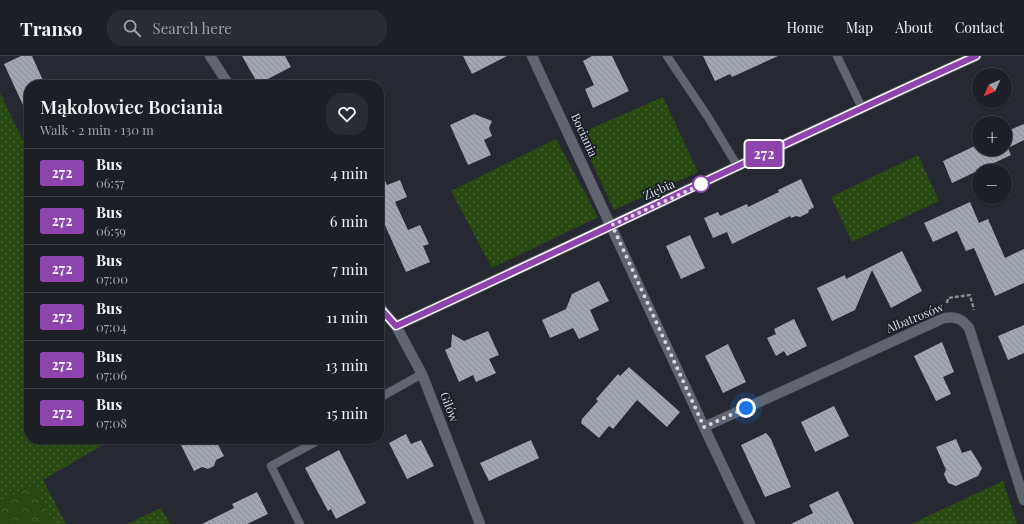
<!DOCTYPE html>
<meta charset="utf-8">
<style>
:root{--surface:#1c1f26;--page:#292c32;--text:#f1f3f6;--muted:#a0a2a7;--line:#3a3d43}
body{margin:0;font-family:"Playfair Display",serif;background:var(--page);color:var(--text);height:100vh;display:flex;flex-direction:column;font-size:15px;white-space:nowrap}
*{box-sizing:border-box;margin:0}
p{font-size:13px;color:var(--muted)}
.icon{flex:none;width:22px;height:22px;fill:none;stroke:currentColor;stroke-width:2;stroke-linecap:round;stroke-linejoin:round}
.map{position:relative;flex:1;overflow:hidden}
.side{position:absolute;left:24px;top:24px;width:360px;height:364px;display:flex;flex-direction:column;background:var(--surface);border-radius:16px;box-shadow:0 1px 3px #0004,0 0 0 1px var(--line)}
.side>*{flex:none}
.badge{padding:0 8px;border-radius:3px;font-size:14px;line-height:26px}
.needle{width:26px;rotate:225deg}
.fabs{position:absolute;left:972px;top:12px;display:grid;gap:8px}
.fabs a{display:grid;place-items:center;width:40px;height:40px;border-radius:50%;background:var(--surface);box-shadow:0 1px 3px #0004,0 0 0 1px var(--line);font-size:20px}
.you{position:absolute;width:20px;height:20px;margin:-10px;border:3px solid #fff;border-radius:50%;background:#1a73e8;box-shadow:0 0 0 6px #1a73e833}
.map>.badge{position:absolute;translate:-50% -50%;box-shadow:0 0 0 2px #fff}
.round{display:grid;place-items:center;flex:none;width:42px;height:42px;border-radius:16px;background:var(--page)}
.overview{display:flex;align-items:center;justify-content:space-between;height:68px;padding:0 16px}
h1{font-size:19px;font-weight:600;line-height:30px}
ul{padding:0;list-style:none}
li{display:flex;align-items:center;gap:12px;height:48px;padding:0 16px;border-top:1px solid var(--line)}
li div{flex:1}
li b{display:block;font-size:15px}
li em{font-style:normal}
li .badge{min-width:44px;font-weight:700;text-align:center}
header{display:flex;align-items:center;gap:24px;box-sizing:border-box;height:56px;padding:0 20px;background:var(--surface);border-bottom:1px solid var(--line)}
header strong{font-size:19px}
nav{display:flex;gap:22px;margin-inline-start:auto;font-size:14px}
.search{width:280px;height:36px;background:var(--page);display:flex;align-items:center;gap:10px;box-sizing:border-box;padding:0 14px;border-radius:16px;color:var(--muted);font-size:15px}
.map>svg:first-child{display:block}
.grass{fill:url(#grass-dots)}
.forest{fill:url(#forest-crowns)}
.building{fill:url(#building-back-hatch)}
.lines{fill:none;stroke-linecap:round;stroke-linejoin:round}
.service-casing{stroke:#43464c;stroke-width:9}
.minor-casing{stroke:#43464c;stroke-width:11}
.path{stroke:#868990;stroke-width:2.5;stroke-dasharray:4 2;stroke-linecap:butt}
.service{stroke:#61656f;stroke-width:8}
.minor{stroke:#61656f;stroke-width:10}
.line-casing{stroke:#fff;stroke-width:9}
.line{stroke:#8e44ad;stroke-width:6}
.walk{stroke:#d7d9df;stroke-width:4;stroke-dasharray:0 7.2}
.stop-dot{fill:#fff;stroke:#8e44ad;stroke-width:2}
.labels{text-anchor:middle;stroke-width:4;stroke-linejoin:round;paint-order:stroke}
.street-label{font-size:12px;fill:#d7d9df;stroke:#1c2028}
</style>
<header>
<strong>Transo</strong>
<div class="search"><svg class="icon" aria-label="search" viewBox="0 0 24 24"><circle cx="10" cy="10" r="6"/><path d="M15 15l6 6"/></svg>Search here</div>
<nav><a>Home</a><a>Map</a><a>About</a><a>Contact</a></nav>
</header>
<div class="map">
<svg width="1024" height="468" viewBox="0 0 1024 468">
<defs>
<pattern id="grass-dots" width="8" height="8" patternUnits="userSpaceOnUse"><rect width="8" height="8" fill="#294912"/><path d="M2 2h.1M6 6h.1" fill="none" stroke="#476334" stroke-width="1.8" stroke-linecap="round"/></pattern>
<pattern id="forest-crowns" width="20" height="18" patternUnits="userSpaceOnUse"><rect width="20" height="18" fill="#294912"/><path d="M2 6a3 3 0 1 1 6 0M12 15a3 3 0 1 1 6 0" fill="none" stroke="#476334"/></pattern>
<pattern id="building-back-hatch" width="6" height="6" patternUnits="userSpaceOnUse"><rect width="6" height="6" fill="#a1a6b0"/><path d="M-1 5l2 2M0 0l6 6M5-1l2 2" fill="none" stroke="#898d95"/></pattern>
</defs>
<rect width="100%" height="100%" fill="#262932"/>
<!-- grass -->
<path class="grass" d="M0 37 29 97V383H113L43 424 66 468H54L33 429 0 446Z
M663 41 698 116 614 154 579 78Z
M556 83 598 161 492 212 451 135Z
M918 99 939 145 852 186 831 141Z
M1003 425 1017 468H911Z
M161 452 170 468H127Z"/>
<!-- forest -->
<path class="forest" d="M33 429 54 468H0V446Z"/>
<!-- building -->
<path class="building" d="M21 0H32L45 29H29V62L4 8Z
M242 0H285L291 11 258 28Z
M463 0H507L472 18Z
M592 0H612L629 35 593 52 585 33 594 29 583 5Z
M703 0H778L732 21 730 18 715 25Z
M474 58 492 65 489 72 492 80 484 84 491 99 468 109 450 69Z
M1024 68V84L1008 92 1011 99 952 127 943 105 979 88V93H1005V76Z
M379 112 387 129 400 124 407 141 395 146 408 174 420 169 429 188 423 190 430 206 406 216 379 156Z
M801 123 814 151 809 154 808 157 800 161 796 160 791 162 790 160 732 188 727 176 713 182 704 162 718 156 720 160 747 148 748 151 779 136 778 134Z
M970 146 979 167 988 163 1005 202 1024 193V227L995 240 974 192 966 195 957 175 933 186 924 167Z
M690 179 705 212 681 223 666 190Z
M902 195 922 235 891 252 872 214 855 254 832 265 817 232 845 219 846 223Z
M599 225 609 245 590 254 599 274 579 283 573 272 550 282 542 264 566 253 572 238Z
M794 263 807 290 787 300 784 295 776 300 767 282 776 278 774 273Z
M1024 269V297L1008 304 998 280Z
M488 275 499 299 489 303 496 317 476 326 473 319 459 326 445 294 451 291 452 278 464 285Z
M942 286 954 316 943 321 951 338 936 345 914 300Z
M728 288 746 326 723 337 705 300Z
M629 311 680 356 667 371 637 344 613 373 609 370 599 382 581 367 582 363 598 345 596 343 618 318 620 320Z
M834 350 849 380 815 396 801 366Z
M766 377 771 383 791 431 765 441 741 389Z
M406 378 411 388 421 384 434 410 407 423 389 387Z
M178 383H215L224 400 216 404 214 410 208 413 202 411 194 415Z
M956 383 962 397 971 394 982 412 978 420 956 430 948 427 944 418 946 414 936 391Z
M531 384 539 402 489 425 480 407Z
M339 394 366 447 336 463 331 453 328 455 305 412Z
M838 435 854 468H791L813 457 809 449Z
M257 436 268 458 247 468H202L234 452 232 448Z"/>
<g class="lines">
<defs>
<path id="service" d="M667 0 708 61 738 111
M837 0 862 52
M379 342 422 318
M300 468 271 410 321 383"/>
<path id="minor" d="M210 0 229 29
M532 0 704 371 944 262C956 260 962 263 969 272L1024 444
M379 250 396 270 422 318 480 468
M396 270C589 181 781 88 976 0
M704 371 750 468"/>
</defs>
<!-- service casing -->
<use href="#service" class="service-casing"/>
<!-- minor casing -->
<use href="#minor" class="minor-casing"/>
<!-- path -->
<path class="path" d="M947 247 948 242 970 239 974 254"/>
<!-- service -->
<use href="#service" class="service"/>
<!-- minor -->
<use href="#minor" class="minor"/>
</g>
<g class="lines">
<defs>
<path id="line" d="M379 251 396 270C590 181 781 88 976 0"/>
</defs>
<!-- line casing -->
<use href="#line" class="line-casing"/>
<!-- line -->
<use href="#line" class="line"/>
<!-- walk -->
<path class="walk" d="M701 128H703L612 169 704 371 746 352"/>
</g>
<!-- markers -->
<circle class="stop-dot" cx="701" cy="128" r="8"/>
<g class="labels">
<!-- street labels -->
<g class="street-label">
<text transform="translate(584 79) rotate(65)" y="4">Bociania</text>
<text transform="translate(659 134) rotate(-24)" y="4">Ziębia</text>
<text transform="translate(915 262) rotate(-22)" y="4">Albatrosów</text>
<text transform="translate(449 351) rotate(69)" y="4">Gilów</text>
</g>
</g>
</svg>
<div class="fabs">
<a><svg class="needle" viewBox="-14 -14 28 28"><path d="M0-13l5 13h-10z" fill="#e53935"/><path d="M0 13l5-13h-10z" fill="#a0a2a7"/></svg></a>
<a>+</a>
<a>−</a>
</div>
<div class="you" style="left:746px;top:352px"></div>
<b class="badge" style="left:764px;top:98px;background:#8e44ad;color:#fff">272</b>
<section class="side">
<div class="overview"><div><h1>Mąkołowiec Bociania</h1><p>Walk · 2 min · 130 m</p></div><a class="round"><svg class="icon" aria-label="heart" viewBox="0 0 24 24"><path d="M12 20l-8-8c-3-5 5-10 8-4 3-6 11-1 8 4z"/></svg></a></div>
<ul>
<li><span class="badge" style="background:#8e44ad;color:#fff">272</span><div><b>Bus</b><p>06:57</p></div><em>4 min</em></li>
<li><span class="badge" style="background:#8e44ad;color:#fff">272</span><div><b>Bus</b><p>06:59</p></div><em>6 min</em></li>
<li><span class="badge" style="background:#8e44ad;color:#fff">272</span><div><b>Bus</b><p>07:00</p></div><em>7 min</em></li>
<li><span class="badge" style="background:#8e44ad;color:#fff">272</span><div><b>Bus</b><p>07:04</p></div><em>11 min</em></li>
<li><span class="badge" style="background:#8e44ad;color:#fff">272</span><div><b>Bus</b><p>07:06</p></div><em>13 min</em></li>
<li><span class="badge" style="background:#8e44ad;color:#fff">272</span><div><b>Bus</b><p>07:08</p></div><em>15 min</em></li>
</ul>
</section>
</div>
